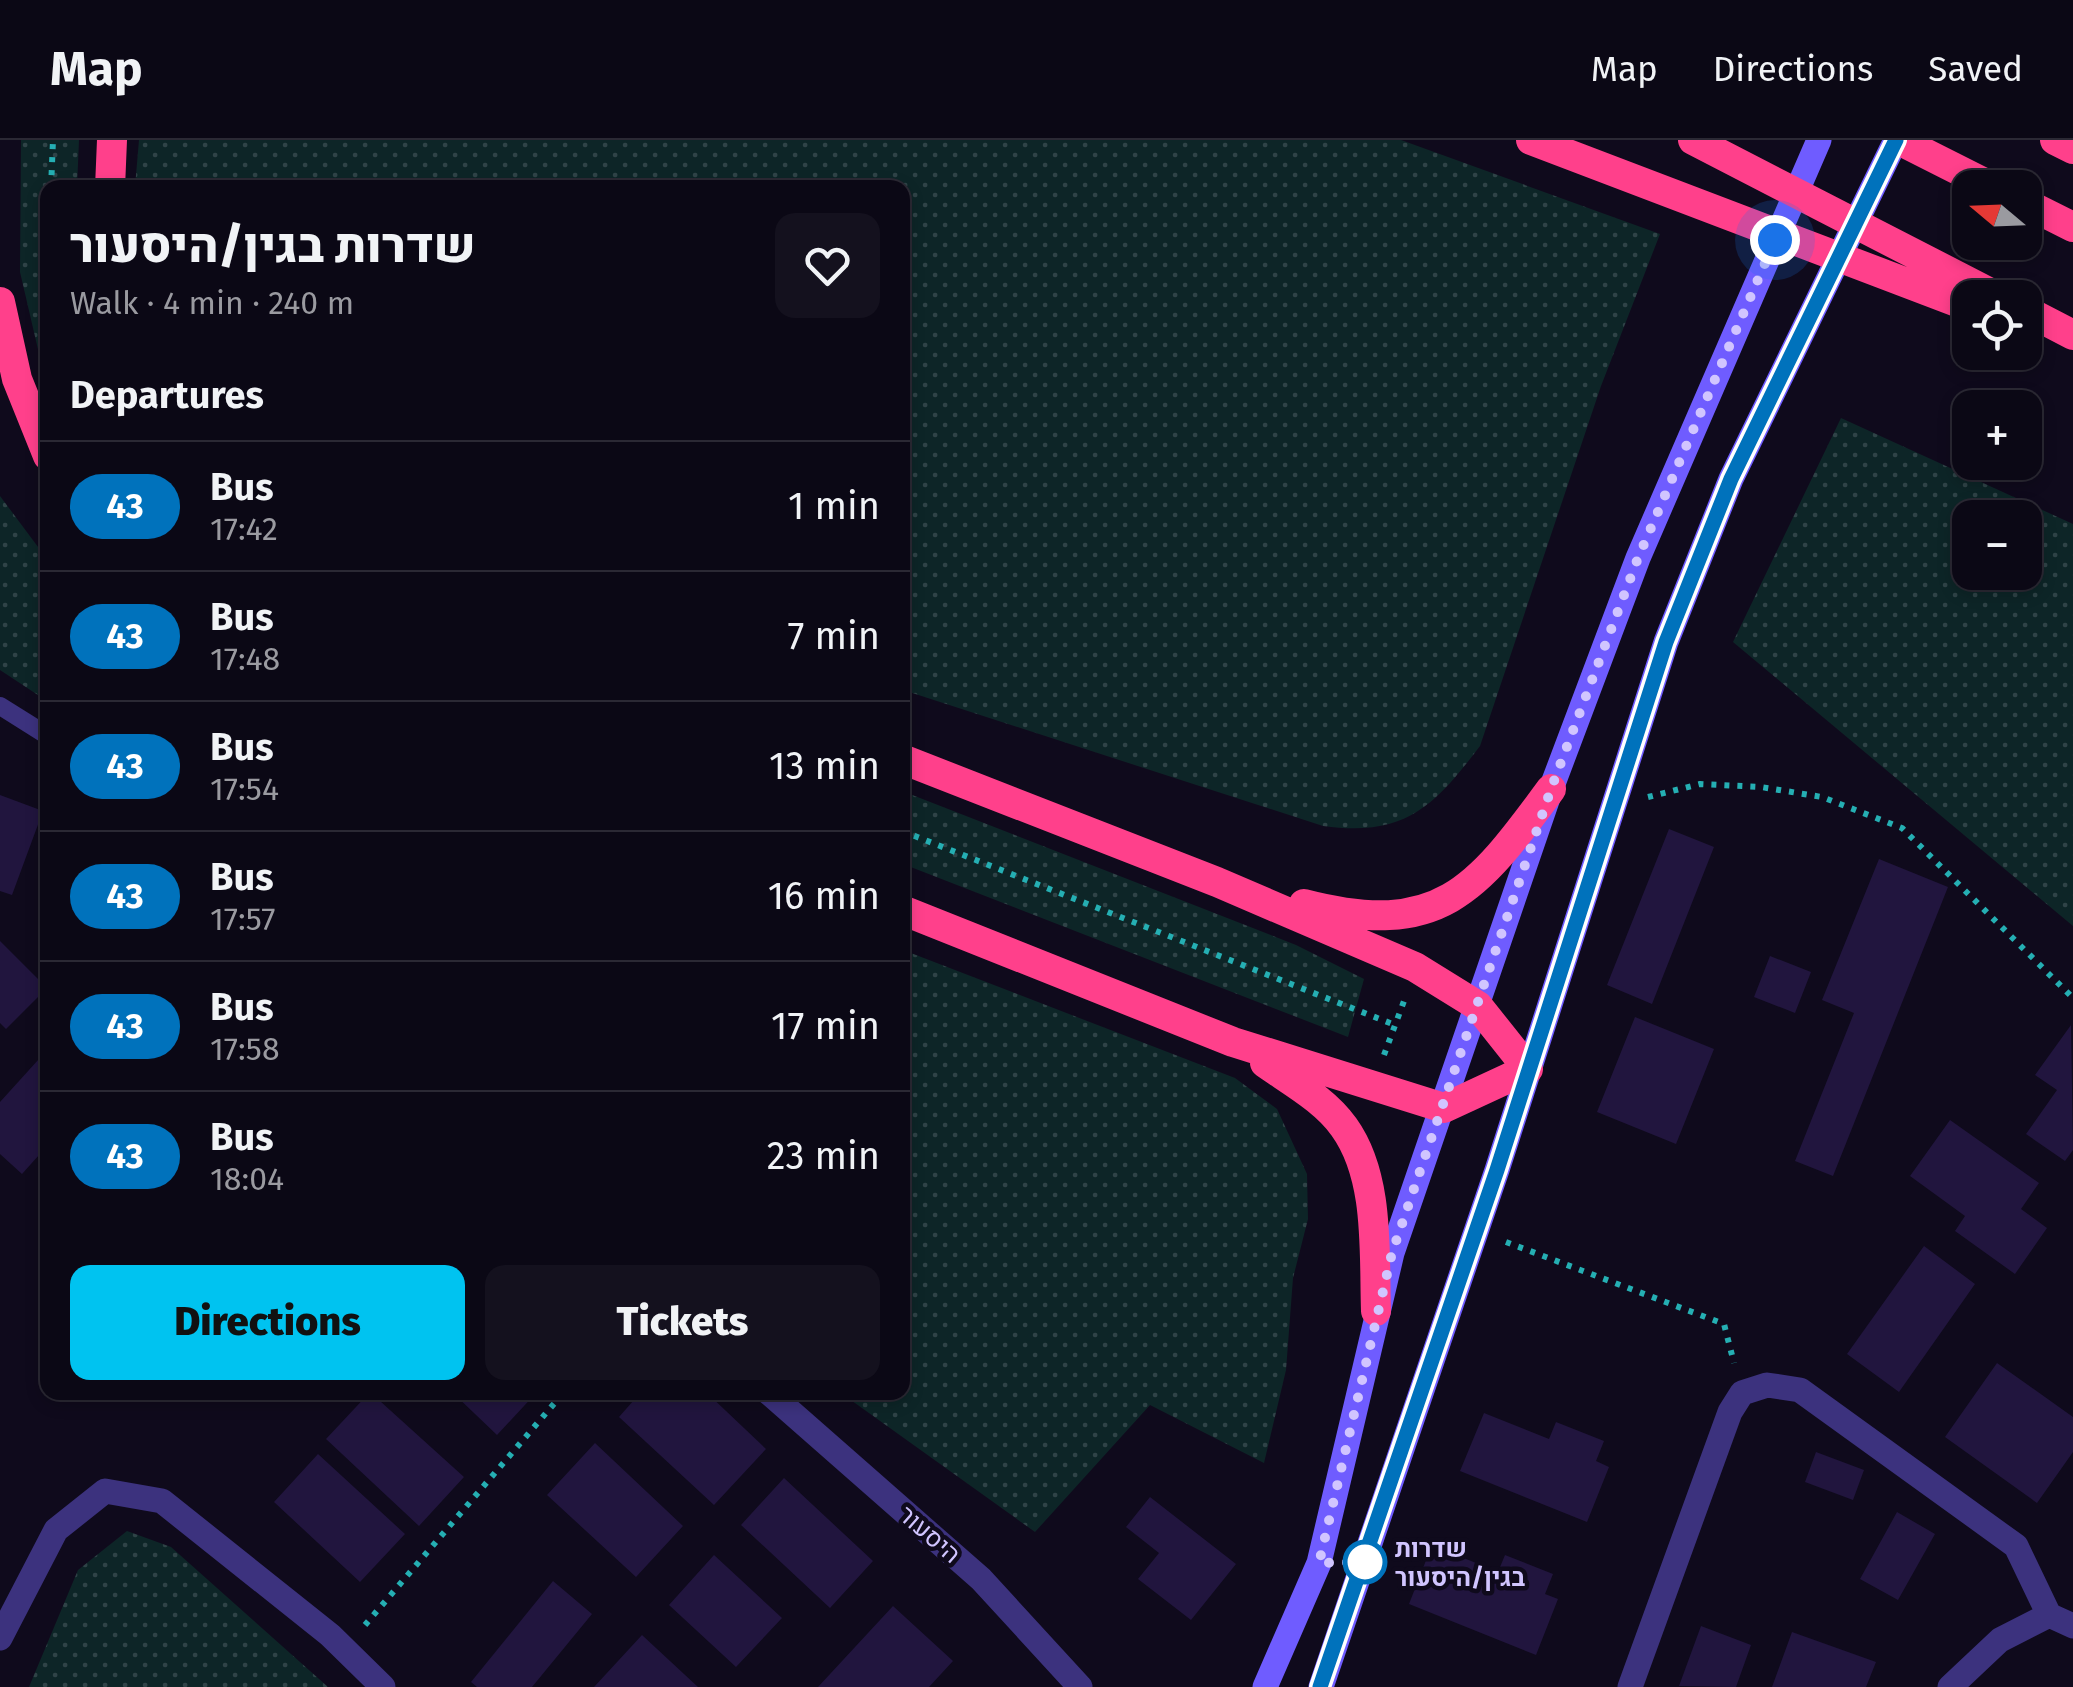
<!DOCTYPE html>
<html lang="en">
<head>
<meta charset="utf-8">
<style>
  :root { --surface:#0b0815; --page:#14111e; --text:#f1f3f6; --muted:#9a9aa0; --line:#2b2934; --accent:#00c3f0 }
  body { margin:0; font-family:"Fira Sans",Heebo,sans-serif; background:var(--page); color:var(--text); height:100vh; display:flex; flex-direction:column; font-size:38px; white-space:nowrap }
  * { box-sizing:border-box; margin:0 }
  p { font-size:32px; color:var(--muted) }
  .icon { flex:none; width:55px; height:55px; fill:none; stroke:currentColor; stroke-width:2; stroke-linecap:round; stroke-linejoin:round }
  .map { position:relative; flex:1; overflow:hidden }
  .drawer { position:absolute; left:40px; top:40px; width:870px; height:1220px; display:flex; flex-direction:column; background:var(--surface); border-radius:20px; box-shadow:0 5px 15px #0003,0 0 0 2px var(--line) }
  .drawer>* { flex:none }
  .badge { padding:0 20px; border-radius:32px; font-size:35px; line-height:65px }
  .needle { width:65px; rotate:289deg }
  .buttons { position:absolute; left:1952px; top:30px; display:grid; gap:20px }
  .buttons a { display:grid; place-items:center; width:90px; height:90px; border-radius:20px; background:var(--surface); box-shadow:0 5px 15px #0003,0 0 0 2px var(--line); font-size:50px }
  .you { position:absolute; width:50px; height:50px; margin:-25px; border:8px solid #fff; border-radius:50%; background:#1a73e8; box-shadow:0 0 0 15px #1a73e833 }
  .map>.badge { position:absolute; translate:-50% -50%; box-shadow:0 0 0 5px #fff }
  h2 { padding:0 30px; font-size:38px; line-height:90px }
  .round { display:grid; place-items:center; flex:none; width:105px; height:105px; border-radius:20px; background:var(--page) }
  .overview { display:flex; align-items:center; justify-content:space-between; height:170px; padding:0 30px }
  h1 { font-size:48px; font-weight:800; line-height:75px }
  .primary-button { display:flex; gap:20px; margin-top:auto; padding:20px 30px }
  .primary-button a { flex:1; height:115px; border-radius:20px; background:var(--accent); color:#111; font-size:40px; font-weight:800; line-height:115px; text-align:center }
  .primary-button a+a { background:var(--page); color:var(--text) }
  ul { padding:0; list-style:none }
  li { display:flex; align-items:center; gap:30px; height:130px; padding:0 30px; border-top:2px solid var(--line) }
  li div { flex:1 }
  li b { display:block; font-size:38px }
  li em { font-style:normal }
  li .badge { min-width:110px; font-weight:700; text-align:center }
  header { display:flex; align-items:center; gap:60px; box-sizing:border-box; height:140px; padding:0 50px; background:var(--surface); border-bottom:2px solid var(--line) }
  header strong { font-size:48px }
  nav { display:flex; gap:55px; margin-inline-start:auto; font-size:35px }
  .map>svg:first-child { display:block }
  .grass { fill:url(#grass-dots); fill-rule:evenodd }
  .building { fill:#21153e }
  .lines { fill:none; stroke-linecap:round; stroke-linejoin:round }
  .path { stroke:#25afb3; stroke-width:6; stroke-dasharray:5 8; stroke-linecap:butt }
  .lane { stroke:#3c327e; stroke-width:18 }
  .street { stroke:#3c327e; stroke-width:25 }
  .secondary { stroke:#6f5cff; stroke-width:25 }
  .highway { stroke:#ff408b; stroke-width:30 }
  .line-casing { stroke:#fff; stroke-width:22 }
  .line { stroke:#0072bc; stroke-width:15 }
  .walk { stroke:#d1c5ff; stroke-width:10; stroke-dasharray:0 18 }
  .stop-dot { fill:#fff; stroke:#0072bc; stroke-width:5 }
  .labels { text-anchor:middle; stroke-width:9; stroke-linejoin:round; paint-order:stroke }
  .street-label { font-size:25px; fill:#d1c5ff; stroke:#0f0a1c }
  .stop-label { font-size:25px; font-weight:bold; fill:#d1c5ff; stroke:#0f0a1c; text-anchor:start }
</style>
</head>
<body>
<header>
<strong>Map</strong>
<nav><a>Map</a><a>Directions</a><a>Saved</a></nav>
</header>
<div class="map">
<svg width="2073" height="1547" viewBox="0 0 2073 1547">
  <defs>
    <pattern id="grass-dots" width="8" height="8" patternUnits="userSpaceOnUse" patternTransform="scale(2.5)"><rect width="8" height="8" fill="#0d2527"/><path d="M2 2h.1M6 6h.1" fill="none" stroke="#2f4347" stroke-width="1.8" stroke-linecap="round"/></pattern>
  </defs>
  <rect width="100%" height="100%" fill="#0f0a1c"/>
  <path class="grass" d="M21,0h58l-2,47 -29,1 -1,200 -27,-116z
    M139,0h1262l259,94 -59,152 -121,360c-47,62 -76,91 -157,80l-420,-136 -1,-502 -767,-1z
    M1841,278l232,106v402l-340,-284zM1970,378h55v54h-55z
    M0,356l47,63v142l-47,-31z
    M902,651l394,154 68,34 -16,58 -445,-173z
    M903,810l332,128 42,31 30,65 1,45 -15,59 -7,92 -22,93 -114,-58 -115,127 -194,-139 61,-1z
    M127,1391l44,16 157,140h-299l49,-117z"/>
  <path class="building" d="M0,655l43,16 -31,84 -12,-4z
    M1669,689l45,18 -62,157 -45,-19z
    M1879,719l69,28 -115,289 -38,-15 59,-148 -32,-13z
    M0,801l47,47 -41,41 -6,-6z
    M1770,816l41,16 -16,41 -41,-16z
    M1635,877l79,32 -38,95 -79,-32z
    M2071,885l2,125 -8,11 -39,-27 31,-44 -22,-15z
    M48,909v96l-26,29 -22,-20v-52z
    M1950,980l89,63 -18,26 26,19 -32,46 -60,-43 10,-15 -55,-40z
    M1924,1106l51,38 -76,108 -52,-38z
    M1997,1223l76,54v35l-36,51 -92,-66z
    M370,1252l94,85 -45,49 -93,-87z
    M452,1252h85l-40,43z
    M641,1252h65l60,57 -52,56 -95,-88z
    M1484,1273l65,26 7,-17 48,19 -8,20 13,6 -22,55 -127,-51z
    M595,1303l88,83 -47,51 -89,-82z
    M1816,1312l48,18 -11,30 -48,-18z
    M318,1314l87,80 -45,48 -86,-80z
    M784,1338l89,83 -43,47 -89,-83z
    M1150,1357l86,67 -45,56 -53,-41 21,-26 -33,-26z
    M1897,1372l38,22 -37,66 -38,-21z
    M1432,1405l66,27 7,-17 48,19 -8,20 13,5 -22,56 -127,-51z
    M714,1415l68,63 -46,49 -67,-62z
    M553,1441l39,33 -60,73h-55l-6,-5z
    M893,1466l60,55 -24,26h-111z
    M1701,1486l50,19 -15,42 -57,-1z
    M1792,1492l84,30 -10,25h-94z
    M642,1495l56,52h-104z"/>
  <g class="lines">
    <path class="path" d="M51,48l2,-48
      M1648,657l52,-13 61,3 61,10 80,31 171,170
      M902,691l493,194
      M1384,915l20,-54
      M1506,1102l218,82 10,39
      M365,1485l199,-233"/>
    <path class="lane" d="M0,566l48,30"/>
    <path class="street" d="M768,1252l213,187 99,108
      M2049,1475l24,11
      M0,1498l56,-108 49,-39 57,10 168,134 53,52
      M1630,1547l100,-275 12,-19 25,-8 33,5 216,156 33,69
      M1950,1547l50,-47 49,-25"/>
    <path class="secondary" d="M1265,1547l54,-124 73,-310 159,-464 87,-231 181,-418
      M1321,1547l176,-517 169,-528 65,-163 165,-339"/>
    <path class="highway" d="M1531,0l439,167
      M1693,0l307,158
      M1899,0l95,48
      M2055,0l18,9
      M110,48l2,-48
      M2025,63l48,24
      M0,162l17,77 31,77
      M2025,170l48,25
      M902,619l315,123 198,85 63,39 50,63 -84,39 -211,-66 -331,-132
      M1304,764c135,35 172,-13 247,-115
      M1265,923c27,19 60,37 79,64 36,50 30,125 32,184"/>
  </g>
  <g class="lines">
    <defs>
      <path id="line" d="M1320,1547l177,-517 169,-528 65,-163 165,-339"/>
    </defs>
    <use href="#line" class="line-casing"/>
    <use href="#line" class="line"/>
    <path class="walk" d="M1365,1422l-46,1 73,-310 159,-464 87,-231 137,-318"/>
  </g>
  <circle class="stop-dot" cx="1365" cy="1422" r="20"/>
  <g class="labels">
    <g class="street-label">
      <text transform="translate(930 1394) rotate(41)" y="9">היסעור</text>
    </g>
    <g class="stop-label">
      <text x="1395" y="1417">שדרות<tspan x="1395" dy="29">בגין/היסעור</tspan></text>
    </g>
  </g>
</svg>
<div class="buttons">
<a><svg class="needle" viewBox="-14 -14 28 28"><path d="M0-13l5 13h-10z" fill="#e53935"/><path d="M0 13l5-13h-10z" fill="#9a9aa0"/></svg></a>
<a><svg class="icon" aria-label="locate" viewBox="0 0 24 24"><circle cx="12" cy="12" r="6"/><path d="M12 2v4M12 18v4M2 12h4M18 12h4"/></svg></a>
<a>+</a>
<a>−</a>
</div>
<div class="you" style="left:1775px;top:100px"></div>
<section class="drawer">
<div class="overview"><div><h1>שדרות בגין/היסעור</h1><p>Walk · 4 min · 240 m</p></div><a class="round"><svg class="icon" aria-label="heart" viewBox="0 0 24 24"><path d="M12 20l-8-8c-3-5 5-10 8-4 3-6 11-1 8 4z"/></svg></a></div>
<h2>Departures</h2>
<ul>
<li><span class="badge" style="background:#0072bc;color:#fff">43</span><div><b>Bus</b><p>17:42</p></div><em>1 min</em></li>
<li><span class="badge" style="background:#0072bc;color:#fff">43</span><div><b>Bus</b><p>17:48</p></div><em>7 min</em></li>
<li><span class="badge" style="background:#0072bc;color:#fff">43</span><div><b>Bus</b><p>17:54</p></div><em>13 min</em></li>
<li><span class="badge" style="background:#0072bc;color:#fff">43</span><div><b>Bus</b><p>17:57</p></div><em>16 min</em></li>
<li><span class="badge" style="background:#0072bc;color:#fff">43</span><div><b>Bus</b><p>17:58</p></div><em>17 min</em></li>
<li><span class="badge" style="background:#0072bc;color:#fff">43</span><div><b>Bus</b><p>18:04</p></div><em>23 min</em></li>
</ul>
<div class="primary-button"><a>Directions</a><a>Tickets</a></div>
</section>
</div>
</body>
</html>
